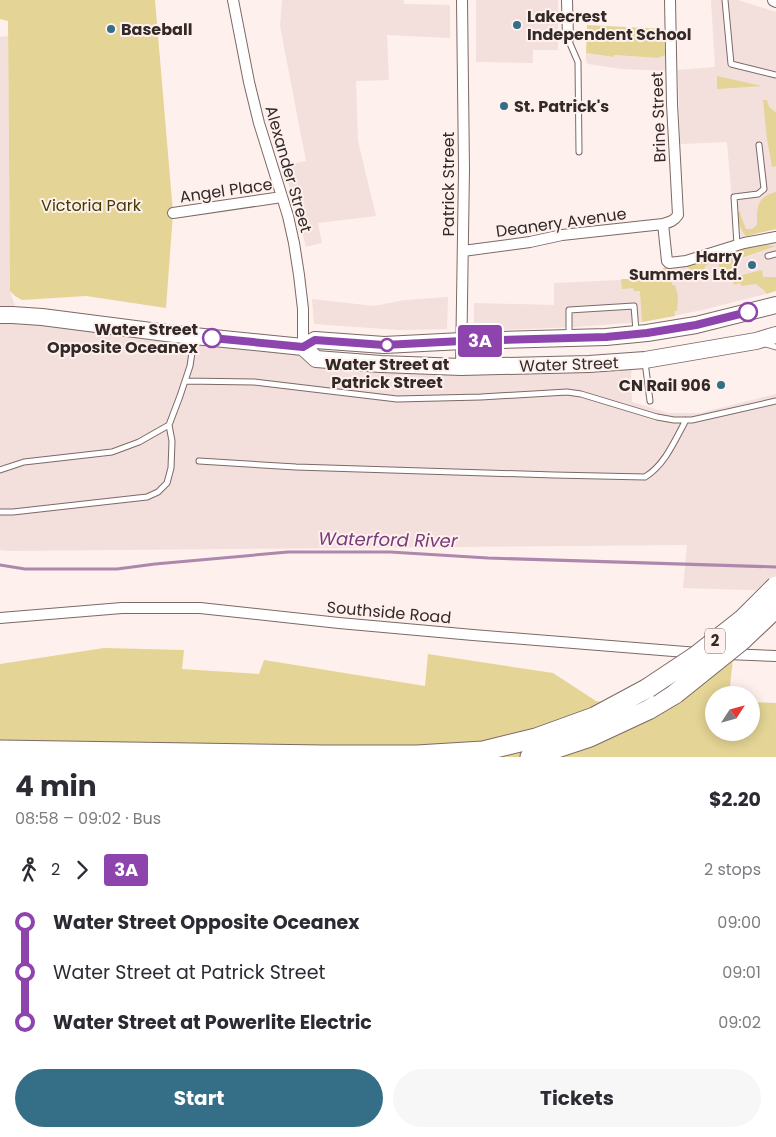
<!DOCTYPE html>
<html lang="en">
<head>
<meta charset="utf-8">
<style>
  :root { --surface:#fff; --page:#f7f7f7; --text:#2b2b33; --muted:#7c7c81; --accent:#346f87 }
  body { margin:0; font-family:Poppins,sans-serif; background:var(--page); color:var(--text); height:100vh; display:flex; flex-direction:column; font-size:19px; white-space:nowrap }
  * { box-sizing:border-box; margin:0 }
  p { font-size:16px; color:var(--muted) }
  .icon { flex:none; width:28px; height:28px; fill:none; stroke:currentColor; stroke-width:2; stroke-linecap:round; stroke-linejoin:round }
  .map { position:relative; height:757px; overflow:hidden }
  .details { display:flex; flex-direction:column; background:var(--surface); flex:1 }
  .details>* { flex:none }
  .badge { padding:0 10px; border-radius:4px; font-size:18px; line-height:32px }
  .needle { width:32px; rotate:54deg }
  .controls { position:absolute; left:705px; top:686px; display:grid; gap:10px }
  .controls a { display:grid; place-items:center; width:55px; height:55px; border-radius:50%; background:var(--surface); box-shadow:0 2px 12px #0003; font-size:25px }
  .map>.badge { position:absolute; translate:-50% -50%; box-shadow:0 0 0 2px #fff }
  .legs { display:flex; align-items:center; gap:8px; height:55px; padding:0 15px; font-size:16px }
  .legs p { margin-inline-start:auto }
  .summary { display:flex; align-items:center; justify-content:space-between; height:85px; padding:0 15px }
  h1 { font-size:28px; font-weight:700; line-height:38px }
  .primary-button { display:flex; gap:10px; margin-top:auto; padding:10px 15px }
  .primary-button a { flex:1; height:58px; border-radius:30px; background:var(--accent); color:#fff; font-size:20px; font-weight:700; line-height:58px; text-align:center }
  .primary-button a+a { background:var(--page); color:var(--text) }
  ul { padding:0 15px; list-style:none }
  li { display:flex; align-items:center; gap:18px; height:50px; font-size:19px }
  li i { display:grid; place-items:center; width:8px; height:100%; margin:0 6px; background:currentColor }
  li i::after { content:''; width:12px; height:12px; margin:-6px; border:4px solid; border-radius:50%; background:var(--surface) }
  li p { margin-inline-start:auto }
  li:first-child i { background:linear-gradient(#0000 50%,currentColor 0) }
  li:last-child i { background:linear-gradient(currentColor 50%,#0000 0) }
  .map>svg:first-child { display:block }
  .built { fill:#f3dfdc }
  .green { fill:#e4d495 }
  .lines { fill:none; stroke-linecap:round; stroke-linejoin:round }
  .stream { stroke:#ae88ac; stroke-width:3 }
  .service-casing { stroke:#7d6965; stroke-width:7 }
  .minor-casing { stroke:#7d6965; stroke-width:12 }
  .tertiary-casing { stroke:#7d6965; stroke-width:14 }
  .primary-casing { stroke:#7d6965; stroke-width:18 }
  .motorway-casing { stroke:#7d6965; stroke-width:21 }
  .service { stroke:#fff; stroke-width:5 }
  .minor { stroke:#fff; stroke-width:10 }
  .tertiary { stroke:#fff; stroke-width:12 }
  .primary { stroke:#fff; stroke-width:16 }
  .motorway { stroke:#fff; stroke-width:19 }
  .motorway-bridge-casing { stroke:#7d6965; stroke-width:21; stroke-linecap:butt }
  .motorway-bridge { stroke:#fff; stroke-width:19 }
  .line-1-casing { stroke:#fff; stroke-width:11 }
  .line-1 { stroke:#8e44ad; stroke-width:8 }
  .poi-dot { fill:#346f87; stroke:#fef0ed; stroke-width:2 }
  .stop-1-dot { fill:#fff; stroke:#8e44ad; stroke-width:2.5 }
  .labels { text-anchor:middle; stroke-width:4; stroke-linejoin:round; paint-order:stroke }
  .shield { fill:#fef0ed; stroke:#706563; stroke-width:1 }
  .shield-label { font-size:15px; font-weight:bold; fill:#332a28 }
  .poi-label { font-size:16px; font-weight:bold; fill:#332a28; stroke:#fef0ed; text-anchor:start }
  .street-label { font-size:16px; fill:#332a28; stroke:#fef0ed }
  .park-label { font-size:16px; fill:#463b01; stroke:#fef0ed }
  .stop-label { font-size:16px; font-weight:bold; fill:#332a28; stroke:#fef0ed; text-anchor:end }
  .water-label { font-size:18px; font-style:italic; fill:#773b7a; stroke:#fef0ed }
</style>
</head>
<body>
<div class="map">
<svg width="776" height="757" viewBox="0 0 776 757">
  <rect width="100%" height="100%" fill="#fef0ed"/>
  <path class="built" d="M282,0h122v4l46,1v33l-63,-3 2,45 -33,1 2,60 18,75 -58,7 4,20 -16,4 -8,-31 -15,-50 23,-5 -26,-135z
    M476,0h82v50h-25v13l-57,-1z
    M711,0h27l38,12v217l-30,7 -11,2 -8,-96 -47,2 -2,-74 37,-3z
    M8,36l2,255 8,24 285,32 14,12 314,2 1,41 36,11h32l76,-19v197l-93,-3 4,-43 -681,6 -6,-1v-513z
    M586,53l27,4v-2l45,3 7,-3v16l-44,-2 -33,-5 -2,-3z
    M776,241v39l-11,13 1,1 -64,16 -60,12 -67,5 -101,4v-28l80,2v-22l88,-4 24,-12h3z
    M448,297l-1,32 -48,1 -85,-6 -2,-25 62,7 31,-6z"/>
  <path class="green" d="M0,0h155l18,213 -7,95 -80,-12 -64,4 -7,-4 -5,-5 -2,-270 -8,-2z
    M587,25l77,4 1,26 -7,3 -44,-3v2l-28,-4z
    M717,76l45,10 -45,3z
    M763,100h4l2,7 6,5 1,-1v55l-4,1 -5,-28z
    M776,192v37l-30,7c-6,-6 -8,-16 -9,-24h3l2,7 4,10h6l5,-4c0,-17 -1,-28 19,-33z
    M761,245l15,1 -41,14 3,16 24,-6 1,7h13v14l-10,3 -1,-3 -9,-7 -15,2 -1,-3 -6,2 -4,-15 -9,2 -3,-11 -12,4 -3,6 -6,3h-8l-1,-9 43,-13z
    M666,267h3l3,18h3l3,11 -1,15h-3l1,5 -33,6 -2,-31h-6l-1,-3 -11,1 -1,-10h21z
    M104,648l80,2 -2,19 77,5 5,-14 161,26 3,-32 125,19 43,28 67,11 70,-53 -4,36h-15v37h37v-30l25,1v54h-776v-93z"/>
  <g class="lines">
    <path class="stream" d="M0,565l25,4h92l38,-5 133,-12h102l98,6 288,9"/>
    <defs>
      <path id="service" d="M725,0l6,64 45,11
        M568,39l10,23 1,90
        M737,245l-3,-48 24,-3 6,-5 -5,-44
        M768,256l8,-2
        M569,335v-25l65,-4 2,25
        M766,344l10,3
        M645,362l5,39
        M185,381l69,1 143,17 84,-2 86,-5 14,2 76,23 17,3h18l84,-19
        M199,461l97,6 258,8 91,2c20,-12 30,-37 41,-57
        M0,470l24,-8 88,-10 27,-10 30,-17 11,-29 10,-30 4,-27
        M0,512h13l134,-15 11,-5 9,-9 4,-15 1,-27 -3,-16"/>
      <path id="minor" d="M233,0l16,82 10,41 29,93 6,27 5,32 4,34v38
        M567,0l1,39
        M173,213l109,-16
        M663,224l4,37 2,2 17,-2 58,-18 32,-6
        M463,251l67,-9 32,-7 101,-11c7,-2 11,-3 15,-9l-6,-111 -2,-104
        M461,367l3,-198 -2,-169
        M0,618l122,-10h78l139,15 134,12 225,18
        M727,654l49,2"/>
      <path id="tertiary" d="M774,0l2,1"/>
      <path id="primary" d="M0,315h12l30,2 132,17 129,13
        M303,347l13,12 65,5 80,3 128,-3 56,-4 111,-19 20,-6
        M303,347l12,-7 69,5 78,-4 144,-4 41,-4 49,-8 80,-20"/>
      <path id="motorway" d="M0,750l324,5h93l66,-4 53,-13 58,-21 54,-29
        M530,757l60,-20 58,-27 27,-16"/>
    </defs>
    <use href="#service" class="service-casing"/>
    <use href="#minor" class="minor-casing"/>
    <use href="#tertiary" class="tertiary-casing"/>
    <use href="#primary" class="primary-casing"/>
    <use href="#motorway" class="motorway-casing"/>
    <use href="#service" class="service"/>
    <use href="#minor" class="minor"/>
    <use href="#tertiary" class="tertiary"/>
    <use href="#primary" class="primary"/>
    <use href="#motorway" class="motorway"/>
    <defs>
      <path id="motorway-bridge" d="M648,688l48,-32 47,-37 33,-33
        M675,694l66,-53 35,-33"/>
    </defs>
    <use href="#motorway-bridge" class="motorway-bridge-casing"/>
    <use href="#motorway-bridge" class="motorway-bridge"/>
  </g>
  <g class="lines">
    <defs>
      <path id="line-1" d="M212,338l91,9 12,-7 69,5 78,-4 144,-4 41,-4 49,-8 52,-13"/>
    </defs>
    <use href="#line-1" class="line-1-casing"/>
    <use href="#line-1" class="line-1"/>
  </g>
  <g class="poi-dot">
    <circle cx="517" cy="25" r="5"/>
    <circle cx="111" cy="29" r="5"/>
    <circle cx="504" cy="106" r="5"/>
    <circle cx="752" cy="265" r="5"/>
    <circle cx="721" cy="385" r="5"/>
  </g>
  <g class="stop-1-dot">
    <circle cx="748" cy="312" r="9"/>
    <circle cx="212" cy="338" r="9"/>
    <circle cx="387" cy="345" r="6"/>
  </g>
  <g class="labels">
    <rect class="shield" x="705" y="628.5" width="20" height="25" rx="4"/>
    <g class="shield-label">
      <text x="715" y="646">2</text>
    </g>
    <g class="poi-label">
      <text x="527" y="22">Lakecrest<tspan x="527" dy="18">Independent School</tspan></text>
      <text x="121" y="35">Baseball</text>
      <text x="514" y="112">St. Patrick's</text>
      <text x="742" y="262" text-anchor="end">Harry<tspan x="742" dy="18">Summers Ltd.</tspan></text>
      <text x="711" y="391" text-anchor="end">CN Rail 906</text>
    </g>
    <g class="street-label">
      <text transform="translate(658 117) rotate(-92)" y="6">Brine Street</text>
      <text transform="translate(289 169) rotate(74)" y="6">Alexander Street</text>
      <text transform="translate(448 184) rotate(-90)" y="6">Patrick Street</text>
      <text transform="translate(226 190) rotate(-8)" y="6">Angel Place</text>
      <text transform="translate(561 222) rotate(-8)" y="6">Deanery Avenue</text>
      <text transform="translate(569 364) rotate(-2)" y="6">Water Street</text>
      <text transform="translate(389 612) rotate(5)" y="6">Southside Road</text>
    </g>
    <g class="park-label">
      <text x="91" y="211">Victoria Park</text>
    </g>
    <g class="stop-label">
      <text x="198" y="335">Water Street<tspan x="198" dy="18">Opposite Oceanex</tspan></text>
      <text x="387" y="370" text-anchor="middle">Water Street at<tspan x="387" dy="18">Patrick Street</tspan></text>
    </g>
    <g class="water-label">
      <text transform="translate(388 540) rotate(1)" y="6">Waterford River</text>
    </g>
  </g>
</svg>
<div class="controls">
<a><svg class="needle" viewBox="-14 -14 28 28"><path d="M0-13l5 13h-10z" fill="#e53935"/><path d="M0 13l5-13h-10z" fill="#7c7c81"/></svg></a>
</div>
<b class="badge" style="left:480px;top:341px;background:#8e44ad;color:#fff">3A</b>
</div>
<section class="details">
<div class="summary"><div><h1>4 min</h1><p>08:58 – 09:02 · Bus</p></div><b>$2.20</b></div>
<div class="legs"><svg class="icon" aria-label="walk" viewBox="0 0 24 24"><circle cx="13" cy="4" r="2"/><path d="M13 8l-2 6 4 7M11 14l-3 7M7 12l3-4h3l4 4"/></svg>2<svg class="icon" aria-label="forward" viewBox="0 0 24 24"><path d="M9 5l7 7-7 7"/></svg><b class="badge" style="background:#8e44ad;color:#fff">3A</b><p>2 stops</p></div>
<ul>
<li><i style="color:#8e44ad"></i><b>Water Street Opposite Oceanex</b><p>09:00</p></li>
<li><i style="color:#8e44ad"></i><span>Water Street at Patrick Street</span><p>09:01</p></li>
<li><i style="color:#8e44ad"></i><b>Water Street at Powerlite Electric</b><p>09:02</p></li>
</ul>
<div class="primary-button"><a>Start</a><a>Tickets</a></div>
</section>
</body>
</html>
